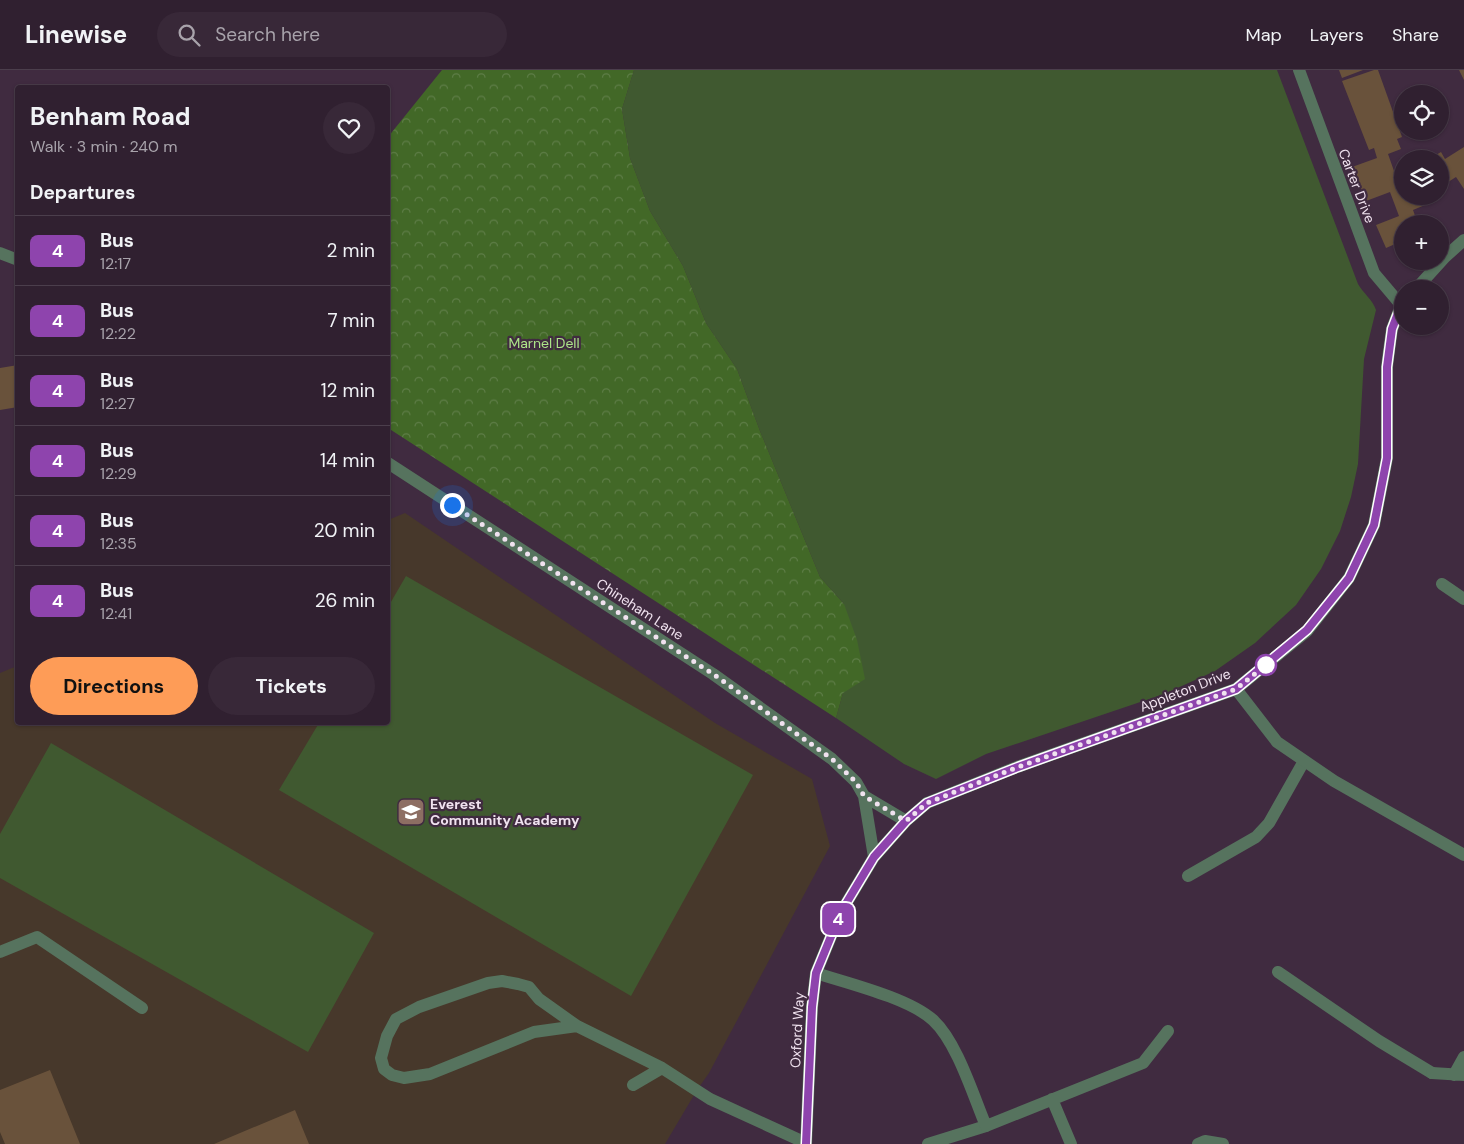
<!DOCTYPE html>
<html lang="en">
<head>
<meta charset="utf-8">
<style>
  :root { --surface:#302030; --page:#382838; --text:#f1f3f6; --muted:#a8a3ab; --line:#4b3e4c; --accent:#fe9c57 }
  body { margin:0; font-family:"DM Sans",sans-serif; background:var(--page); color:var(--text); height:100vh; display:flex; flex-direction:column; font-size:19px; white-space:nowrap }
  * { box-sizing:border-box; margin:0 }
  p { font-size:16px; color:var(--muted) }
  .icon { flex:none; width:28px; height:28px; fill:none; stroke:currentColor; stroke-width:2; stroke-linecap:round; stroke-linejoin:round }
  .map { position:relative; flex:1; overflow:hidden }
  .drawer { position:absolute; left:15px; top:15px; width:375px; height:640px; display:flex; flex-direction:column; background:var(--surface); border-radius:5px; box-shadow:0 1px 4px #0004,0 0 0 1px var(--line) }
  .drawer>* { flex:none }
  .badge { padding:0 10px; border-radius:8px; font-size:18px; line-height:32px }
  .buttons { position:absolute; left:1394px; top:15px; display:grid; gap:10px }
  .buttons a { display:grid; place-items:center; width:55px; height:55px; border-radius:50%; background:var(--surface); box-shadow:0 1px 4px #0004,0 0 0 1px var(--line); font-size:25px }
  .you { position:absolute; width:25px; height:25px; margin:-12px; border:4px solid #fff; border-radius:50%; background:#1a73e8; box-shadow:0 0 0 8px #1a73e833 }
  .map>.badge { position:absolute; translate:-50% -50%; box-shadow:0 0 0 2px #fff }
  h2 { padding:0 15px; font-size:19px; line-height:45px }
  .round { display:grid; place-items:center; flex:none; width:52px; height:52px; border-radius:26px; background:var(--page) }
  .summary { display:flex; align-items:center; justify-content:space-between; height:85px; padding:0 15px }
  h1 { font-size:24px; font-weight:700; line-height:38px }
  .cta { display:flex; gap:10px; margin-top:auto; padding:10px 15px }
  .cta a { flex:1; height:58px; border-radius:30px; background:var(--accent); color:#111; font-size:20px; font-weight:700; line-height:58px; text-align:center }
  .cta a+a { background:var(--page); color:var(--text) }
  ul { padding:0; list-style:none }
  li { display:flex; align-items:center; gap:15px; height:70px; padding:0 15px; border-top:1px solid var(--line) }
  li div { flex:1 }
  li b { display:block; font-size:19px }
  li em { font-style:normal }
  li .badge { min-width:55px; font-weight:700; text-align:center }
  header { display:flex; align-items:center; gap:30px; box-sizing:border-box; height:70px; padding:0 25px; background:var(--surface); border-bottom:1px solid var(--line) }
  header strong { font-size:24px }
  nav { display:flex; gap:28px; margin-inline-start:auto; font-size:18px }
  .search { width:350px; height:45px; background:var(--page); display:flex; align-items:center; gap:12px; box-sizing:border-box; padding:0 18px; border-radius:28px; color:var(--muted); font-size:19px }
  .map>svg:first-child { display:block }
  .education { fill:#47382b }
  .green { fill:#405930 }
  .forest { fill:url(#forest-crowns) }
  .building { fill:#69523b }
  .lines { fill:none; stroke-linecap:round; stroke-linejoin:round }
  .service { stroke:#56735e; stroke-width:12 }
  .minor { stroke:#56735e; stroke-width:12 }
  .tertiary { stroke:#56735e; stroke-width:12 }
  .line-casing { stroke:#fff; stroke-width:11 }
  .line { stroke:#8e44ad; stroke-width:8 }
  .walk { stroke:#f0e2ef; stroke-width:5; stroke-dasharray:0 9 }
  .stop-dot { fill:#fff; stroke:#8e44ad; stroke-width:2.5 }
  .labels { text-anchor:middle; stroke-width:4.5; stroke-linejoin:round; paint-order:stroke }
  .street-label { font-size:14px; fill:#f0e2ef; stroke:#402b40 }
  .park-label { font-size:14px; fill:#ace488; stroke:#402b40 }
  .poi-label { font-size:14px; font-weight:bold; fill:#f0e2ef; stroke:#402b40; text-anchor:start }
</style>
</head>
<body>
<header>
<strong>Linewise</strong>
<div class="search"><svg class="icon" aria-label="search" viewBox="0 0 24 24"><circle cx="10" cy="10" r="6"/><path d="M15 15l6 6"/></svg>Search here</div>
<nav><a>Map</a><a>Layers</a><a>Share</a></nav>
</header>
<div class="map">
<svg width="1464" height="1074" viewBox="0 0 1464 1074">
  <defs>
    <pattern id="forest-crowns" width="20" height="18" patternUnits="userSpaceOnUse" patternTransform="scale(1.25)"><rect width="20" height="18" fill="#426827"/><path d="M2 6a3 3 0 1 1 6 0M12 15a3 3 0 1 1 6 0" fill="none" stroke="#5e7d47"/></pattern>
  </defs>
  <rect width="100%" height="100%" fill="#402b40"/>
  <path class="education" d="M405,443l310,210 97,56 18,67 -121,227 -12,17 -32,54h-665v-471l17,-7 1,56h370v-202z"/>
  <path class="green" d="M634,0h643l81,214c5,9 15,16 18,26l-12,49 -6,105 -7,33 -11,34 -19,38 -25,36 -41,38 -40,28 -51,23 -178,60 -50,25 -32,-15 -68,-46 7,-25 1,-89 -24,-27 -60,-146 -23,-62 -31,-46 -23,-57 -33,-55 -20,-53 -8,-49z
    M406,506l347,199 -122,221 -352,-206 40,-67 69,-1v-115z
    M51,673l323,190 -66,119 -308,-174v-44z"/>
  <path class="forest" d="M442,0h192l-12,39 8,49 20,53 33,55 23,57 31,46 23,62 60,146 24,27 13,36 8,39 -22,14 -7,25 -448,-290v-291z"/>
  <path class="building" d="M1339,0h24l-21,8z
    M1374,0h4l24,67 -5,2 4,10 -13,5 12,34 2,-1v9h19l4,9 -12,5 5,14h-16v17l-16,7 -10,-23 23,-9 -9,-24 -24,9 -14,-34 25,-9 -3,-10 -5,2 -27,-69z
    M1459,0h5v10z
    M1464,77v42l-8,-12 -11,7 -5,-9v-16h-11l12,-7 4,7z
    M18,295v42l-18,3v-42z
    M50,1000l30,74h-75l-5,-12v-42z
    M295,1040l14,34h-95z"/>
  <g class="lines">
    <path class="service" d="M1442,514l22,15
      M1188,806l68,-39 13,-14 35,-62
      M0,882l37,-15 105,71
      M1278,902l101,69 53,32
      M577,956l-43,6 -104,42 -26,4 -12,-3 -8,-6 -3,-11 6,-22 9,-17 23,-12 69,-24 14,-2 16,3 11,3 10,12 38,27 85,42 48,31 96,44
      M633,1015l29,-17
      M928,1074l58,-18
      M1198,1074l7,-3 18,3"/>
    <path class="minor" d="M1299,0l75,203 27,32
      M1416,219l29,-32 19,-17
      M1236,619l41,53 57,39 130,74
      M927,733l90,-36 219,-78 71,-58 42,-53 25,-53 13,-67v-91l2,-16 3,-22 10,-26
      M816,903c31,10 93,25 117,47 24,22 40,75 53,106l157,-63 25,-32
      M1432,1003l32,2
      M1454,1005l10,-18
      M1052,1029l19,45"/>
    <path class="tertiary" d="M0,183l18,7
      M388,393l325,211 119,85 24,23 8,14 10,61
      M864,726l42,25
      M806,1074l6,-137 4,-34 25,-61 33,-55 32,-36 21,-18"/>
  </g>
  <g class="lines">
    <defs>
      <path id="line" d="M806,1074l6,-137 4,-34 25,-61 33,-55 32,-36 21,-18 91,-36 218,-78 71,-59 42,-52 25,-53 13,-67v-91l5,-38 10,-26"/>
    </defs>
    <use href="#line" class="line-casing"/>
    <use href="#line" class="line"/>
    <path class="walk" d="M452,435l261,169 119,85 24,23 8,14 42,25 21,-18 91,-36 218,-78 30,-24"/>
  </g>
  <defs>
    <symbol id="school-square" viewBox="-11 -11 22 22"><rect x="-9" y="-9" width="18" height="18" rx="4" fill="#8d6e63" stroke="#402b40"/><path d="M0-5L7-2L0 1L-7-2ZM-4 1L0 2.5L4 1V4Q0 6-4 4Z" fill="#fff"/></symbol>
  </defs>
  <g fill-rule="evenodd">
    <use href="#school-square" x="395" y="726" width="32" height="32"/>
  </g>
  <circle class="stop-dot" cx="1266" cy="595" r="10"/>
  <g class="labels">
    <g class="street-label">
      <text transform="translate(1357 116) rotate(69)" y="5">Carter Drive</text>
      <text transform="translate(640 539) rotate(33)" y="5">Chineham Lane</text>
      <text transform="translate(1185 620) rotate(-21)" y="5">Appleton Drive</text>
      <text transform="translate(797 960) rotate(-87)" y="5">Oxford Way</text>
    </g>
    <g class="park-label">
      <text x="544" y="278">Marnel Dell</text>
    </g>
    <g class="poi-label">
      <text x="430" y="739">Everest<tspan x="430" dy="16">Community Academy</tspan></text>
    </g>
  </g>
</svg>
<div class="buttons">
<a><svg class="icon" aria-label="locate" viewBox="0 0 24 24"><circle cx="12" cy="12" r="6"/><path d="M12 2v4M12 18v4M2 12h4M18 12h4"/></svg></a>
<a><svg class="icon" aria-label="layers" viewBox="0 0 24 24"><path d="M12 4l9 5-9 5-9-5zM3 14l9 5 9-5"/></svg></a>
<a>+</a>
<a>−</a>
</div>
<div class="you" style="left:452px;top:435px"></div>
<b class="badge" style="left:838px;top:849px;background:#8e44ad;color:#fff">4</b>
<section class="drawer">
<div class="summary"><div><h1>Benham Road</h1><p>Walk · 3 min · 240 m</p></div><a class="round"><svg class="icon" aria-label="heart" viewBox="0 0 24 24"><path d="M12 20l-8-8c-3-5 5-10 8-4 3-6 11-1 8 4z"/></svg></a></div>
<h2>Departures</h2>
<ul>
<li><span class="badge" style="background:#8e44ad;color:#fff">4</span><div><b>Bus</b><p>12:17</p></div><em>2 min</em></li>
<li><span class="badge" style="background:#8e44ad;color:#fff">4</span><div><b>Bus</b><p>12:22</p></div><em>7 min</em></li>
<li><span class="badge" style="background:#8e44ad;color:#fff">4</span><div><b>Bus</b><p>12:27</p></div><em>12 min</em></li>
<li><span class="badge" style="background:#8e44ad;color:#fff">4</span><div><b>Bus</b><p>12:29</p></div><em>14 min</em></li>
<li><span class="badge" style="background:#8e44ad;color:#fff">4</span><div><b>Bus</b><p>12:35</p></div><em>20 min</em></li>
<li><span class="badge" style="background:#8e44ad;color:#fff">4</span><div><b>Bus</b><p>12:41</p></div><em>26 min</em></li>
</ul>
<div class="cta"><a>Directions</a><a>Tickets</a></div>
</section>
</div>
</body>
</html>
